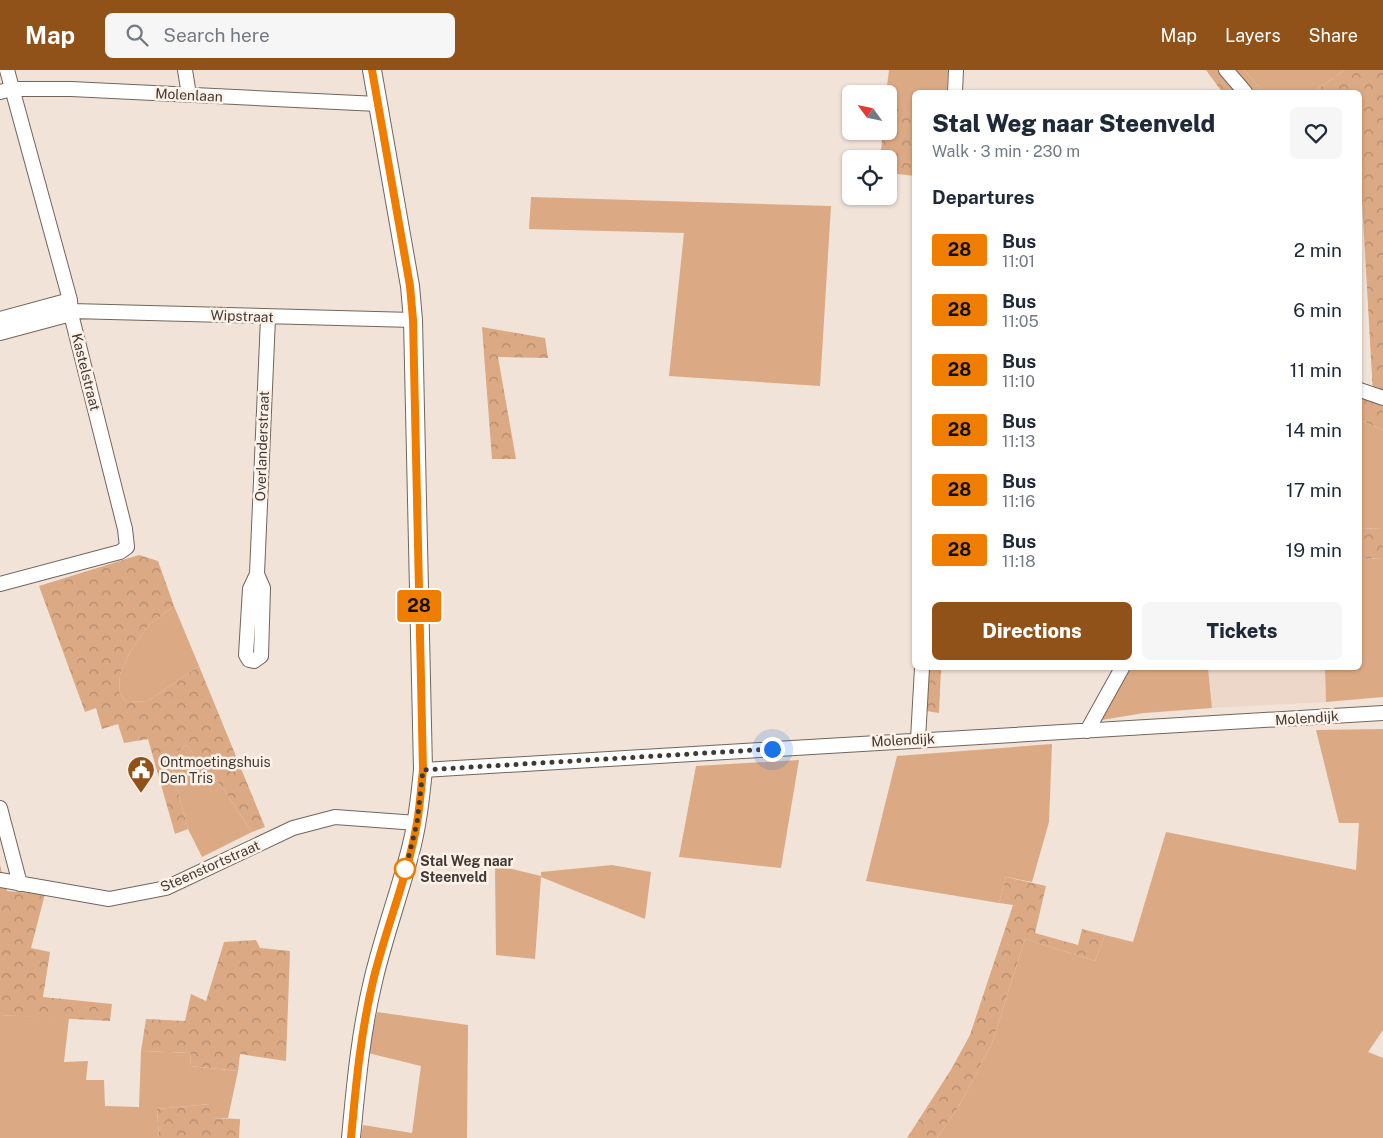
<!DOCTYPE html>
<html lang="en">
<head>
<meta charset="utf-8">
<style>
  :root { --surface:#fff; --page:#f6f6f7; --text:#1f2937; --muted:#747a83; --accent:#915219 }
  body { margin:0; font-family:"Public Sans",sans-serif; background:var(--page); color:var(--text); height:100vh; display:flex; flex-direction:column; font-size:19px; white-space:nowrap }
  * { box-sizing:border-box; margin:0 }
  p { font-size:16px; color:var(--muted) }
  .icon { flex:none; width:28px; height:28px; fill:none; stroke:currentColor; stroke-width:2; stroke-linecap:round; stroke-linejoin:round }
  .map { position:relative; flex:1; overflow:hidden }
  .details { position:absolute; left:912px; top:20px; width:450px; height:580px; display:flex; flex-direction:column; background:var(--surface); border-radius:8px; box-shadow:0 1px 4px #0004 }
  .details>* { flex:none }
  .badge { padding:0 10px; border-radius:4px; font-size:18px; line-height:32px }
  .needle { width:32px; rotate:303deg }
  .tools { position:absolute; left:842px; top:15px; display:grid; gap:10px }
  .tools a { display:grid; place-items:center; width:55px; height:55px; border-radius:8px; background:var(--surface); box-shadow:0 1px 4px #0004; font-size:25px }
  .you { position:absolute; width:25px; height:25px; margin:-12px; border:4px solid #fff; border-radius:50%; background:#1a73e8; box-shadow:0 0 0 8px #1a73e833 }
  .map>.badge { position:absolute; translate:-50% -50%; box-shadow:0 0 0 2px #fff }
  h2 { padding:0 20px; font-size:19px; line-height:45px }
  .round { display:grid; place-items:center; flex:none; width:52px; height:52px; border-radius:8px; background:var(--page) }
  .head { display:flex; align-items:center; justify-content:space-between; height:85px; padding:0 20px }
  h1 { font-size:24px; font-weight:800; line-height:38px }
  .button { display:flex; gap:10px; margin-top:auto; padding:10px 20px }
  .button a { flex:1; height:58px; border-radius:8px; background:var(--accent); color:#fff; font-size:20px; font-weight:800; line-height:58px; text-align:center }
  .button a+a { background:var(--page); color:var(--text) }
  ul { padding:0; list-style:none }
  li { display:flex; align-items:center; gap:15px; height:60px; padding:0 20px }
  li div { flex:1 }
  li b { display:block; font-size:19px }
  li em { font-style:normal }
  li .badge { min-width:55px; font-weight:700; text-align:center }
  header { display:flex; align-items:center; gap:30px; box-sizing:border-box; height:70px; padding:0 25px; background:var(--accent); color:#fff }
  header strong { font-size:24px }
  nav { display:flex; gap:28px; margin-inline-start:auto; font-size:18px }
  .search { width:350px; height:45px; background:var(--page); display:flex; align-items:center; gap:12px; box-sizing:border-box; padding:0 18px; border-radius:8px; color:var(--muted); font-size:19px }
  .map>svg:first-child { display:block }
  .built { fill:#edd7c8 }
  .grass { fill:#dba984 }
  .forest { fill:url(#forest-crowns) }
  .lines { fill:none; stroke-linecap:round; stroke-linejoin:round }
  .minor-casing { stroke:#72655c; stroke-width:16 }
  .tertiary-casing { stroke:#72655c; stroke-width:20 }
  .minor { stroke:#fff; stroke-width:14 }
  .tertiary { stroke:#fff; stroke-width:18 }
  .line-casing { stroke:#fff; stroke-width:11 }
  .line { stroke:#ef7d00; stroke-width:8 }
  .walk { stroke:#403a36; stroke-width:5; stroke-dasharray:0 9 }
  .stop-dot { fill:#fff; stroke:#ef7d00; stroke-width:2.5 }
  .labels { text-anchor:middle; stroke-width:5; stroke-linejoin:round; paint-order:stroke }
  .street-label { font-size:14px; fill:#403a36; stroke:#fdf1e8 }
  .poi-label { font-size:14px; fill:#403a36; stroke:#fdf1e8; text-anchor:start }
  .stop-label { font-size:14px; font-weight:bold; fill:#403a36; stroke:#fdf1e8; text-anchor:start }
</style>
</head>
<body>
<header>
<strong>Map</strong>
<div class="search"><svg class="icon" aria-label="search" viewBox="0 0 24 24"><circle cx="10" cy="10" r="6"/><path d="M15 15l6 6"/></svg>Search here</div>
<nav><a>Map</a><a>Layers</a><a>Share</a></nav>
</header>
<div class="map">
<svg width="1383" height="1068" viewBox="0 0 1383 1068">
  <defs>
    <pattern id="forest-crowns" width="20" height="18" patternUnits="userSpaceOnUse" patternTransform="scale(1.25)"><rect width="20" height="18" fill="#dba984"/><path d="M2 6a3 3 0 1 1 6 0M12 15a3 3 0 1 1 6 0" fill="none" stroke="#b38b6d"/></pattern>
  </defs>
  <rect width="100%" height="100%" fill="#f2e3d8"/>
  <path class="built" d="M1208,598h117l1,34 -114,6z"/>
  <path class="grass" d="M889,0h59l-1,22h-32v12h-26v-10h-3z
    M1244,0h101l-32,22h-50z
    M531,127l300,9 -11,180 -151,-10 15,-143 -155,-4z
    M1360,350l23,10v99l-23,-1z
    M1383,488v139l-57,5 -1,-34h35v-109z
    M174,536l25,60 -51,35 -22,1 -7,-10 1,-18 10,-22 18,-26z
    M1127,598h81l4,40 -68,5 -42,7 -1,-7z
    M1383,659v301l-15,22 15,6v80h-446l22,-32 33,-63 33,-104 70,22 10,-26 28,7 33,-110 190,38 3,-47h-20l-23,-93z
    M1052,674l-3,78 -17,60 -26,-5 -7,26 -133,-22 31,-125z
    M186,675l36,42 30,45 -50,25 -14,-28 -19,-71z
    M799,690l-18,108 -102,-11 17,-91z
    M495,795l46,11v-4l71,-7 39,7 -6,47 -104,-42 -6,82 -39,-4z
    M377,942l91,13 -1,113h-106l2,-13 49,8 9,-67 -53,-13z
    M0,945l69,3 -5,44 24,-1 -2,19h18l1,26 34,1 2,-56 50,2 -1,13 48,5 -10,47h-18v-14l-53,5 2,29h-159z"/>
  <path class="forest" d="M1206,0h38l19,22h-41z
    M1345,0h38v360l-23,-10v-27l13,1 -13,-229v-73h-47z
    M889,34h26v72l-26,-3v-14h-9l3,-28h6z
    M482,257l63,11 3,20 -50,-1 18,102h-24z
    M1360,458l23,1v29l-23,1z
    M139,485l19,6 16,45 -26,20 -18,26 -10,22 -1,18 7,10 22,-1 51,-35 66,161 -13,5 -30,-45 -36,-42 -17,13 19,71 -13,5 -27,-95 -24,4 -6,-19 -16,5 -6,-21 -11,4 -46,-126z
    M929,598h12l-2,45 -12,-2z
    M0,795l7,26 38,3 -14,54 19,4 -7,45 69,7 -2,17 -110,-6z
    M1006,807l40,9 -11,47 43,12 4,-16 23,6 -10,26 -70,-22 -33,104 -33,63 -22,32h-30l45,-70 18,-33 43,-130 -14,-2z
    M256,870l4,8 30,3 -4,110 -46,-7 -2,17 -48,-5 1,-13 -50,-2 5,-32 39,2 6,-27 15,7 18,-59z
    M210,1034v14l30,1 -1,19h-80l-2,-29z"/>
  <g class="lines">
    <defs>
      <path id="minor" d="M185,0l4,25
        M1226,0l19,22
        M0,22l12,-3h59l307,15
        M955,22l1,-22
        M71,241l342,9
        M0,249l70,-19
        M0,263l71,-19
        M1360,320l23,8
        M257,504l6,14 -2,68 -7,5 -5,-1 -3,-5 4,-66 7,-15 11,-256
        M0,514l120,-32 7,-5 -2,-18 -54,-215 -1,-14 -63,-230
        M1087,661l35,-63
        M918,669l4,-71
        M423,700l960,-57
        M0,738l20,76
        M0,810l109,19 57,-11 127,-60 42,-11 82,6"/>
      <path id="tertiary" d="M351,1068c5,-55 10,-108 23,-161 10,-41 24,-80 35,-121 8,-28 11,-57 14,-86l-10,-450 -3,-34 -38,-216"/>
    </defs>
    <use href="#minor" class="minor-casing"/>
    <use href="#tertiary" class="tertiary-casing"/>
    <use href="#minor" class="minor"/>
    <use href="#tertiary" class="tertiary"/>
  </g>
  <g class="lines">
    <defs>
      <path id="line" d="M351,1068c5,-55 10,-108 23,-161 13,-52 34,-102 43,-154 3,-17 4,-35 6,-53l-10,-450 -3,-34 -38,-216"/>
    </defs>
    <use href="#line" class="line-casing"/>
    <use href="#line" class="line"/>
    <path class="walk" d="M405,799v2l12,-48 6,-53 349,-21"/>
  </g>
  <defs>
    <symbol id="civic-pin" viewBox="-11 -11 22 30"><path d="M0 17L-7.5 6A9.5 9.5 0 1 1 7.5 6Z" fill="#915219" stroke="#fdf1e8"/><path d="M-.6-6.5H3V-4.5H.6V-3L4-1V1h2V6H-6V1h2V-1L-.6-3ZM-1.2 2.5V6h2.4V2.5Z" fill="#fff"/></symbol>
  </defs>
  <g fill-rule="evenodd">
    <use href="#civic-pin" x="125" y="684" width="32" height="43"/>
  </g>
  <circle class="stop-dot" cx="405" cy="799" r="10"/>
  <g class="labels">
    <g class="street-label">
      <text transform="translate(189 25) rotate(3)" y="5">Molenlaan</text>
      <text transform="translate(242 246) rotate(2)" y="5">Wipstraat</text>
      <text transform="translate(86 302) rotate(76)" y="5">Kastelstraat</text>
      <text transform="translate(262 376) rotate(-88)" y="5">Overlanderstraat</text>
      <text transform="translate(1307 648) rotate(-4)" y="5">Molendijk</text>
      <text transform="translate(903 670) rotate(-3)" y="5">Molendijk</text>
      <text transform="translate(210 796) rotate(-24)" y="5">Steenstortstraat</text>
    </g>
    <g class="poi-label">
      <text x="160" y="697">Ontmoetingshuis<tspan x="160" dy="16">Den Tris</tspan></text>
    </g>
    <g class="stop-label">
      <text x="420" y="796">Stal Weg naar<tspan x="420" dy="16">Steenveld</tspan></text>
    </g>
  </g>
</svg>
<div class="tools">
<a><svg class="needle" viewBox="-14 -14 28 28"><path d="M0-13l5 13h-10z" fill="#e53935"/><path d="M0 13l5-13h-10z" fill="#747a83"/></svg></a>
<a><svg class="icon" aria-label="locate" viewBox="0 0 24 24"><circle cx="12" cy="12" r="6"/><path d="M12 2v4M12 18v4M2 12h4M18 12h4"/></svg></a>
</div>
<div class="you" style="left:772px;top:679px"></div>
<b class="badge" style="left:419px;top:536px;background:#ef7d00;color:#111">28</b>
<section class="details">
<div class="head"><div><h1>Stal Weg naar Steenveld</h1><p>Walk · 3 min · 230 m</p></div><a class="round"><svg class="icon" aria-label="heart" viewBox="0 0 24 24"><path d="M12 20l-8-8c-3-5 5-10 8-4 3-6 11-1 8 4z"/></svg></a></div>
<h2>Departures</h2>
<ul>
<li><span class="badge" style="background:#ef7d00;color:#111">28</span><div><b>Bus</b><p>11:01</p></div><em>2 min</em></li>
<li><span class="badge" style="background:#ef7d00;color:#111">28</span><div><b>Bus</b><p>11:05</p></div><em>6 min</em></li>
<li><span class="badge" style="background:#ef7d00;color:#111">28</span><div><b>Bus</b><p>11:10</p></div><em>11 min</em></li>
<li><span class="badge" style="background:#ef7d00;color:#111">28</span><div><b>Bus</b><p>11:13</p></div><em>14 min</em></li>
<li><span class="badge" style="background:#ef7d00;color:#111">28</span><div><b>Bus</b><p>11:16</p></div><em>17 min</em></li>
<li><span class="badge" style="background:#ef7d00;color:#111">28</span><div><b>Bus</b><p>11:18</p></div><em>19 min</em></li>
</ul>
<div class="button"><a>Directions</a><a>Tickets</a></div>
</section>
</div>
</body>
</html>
